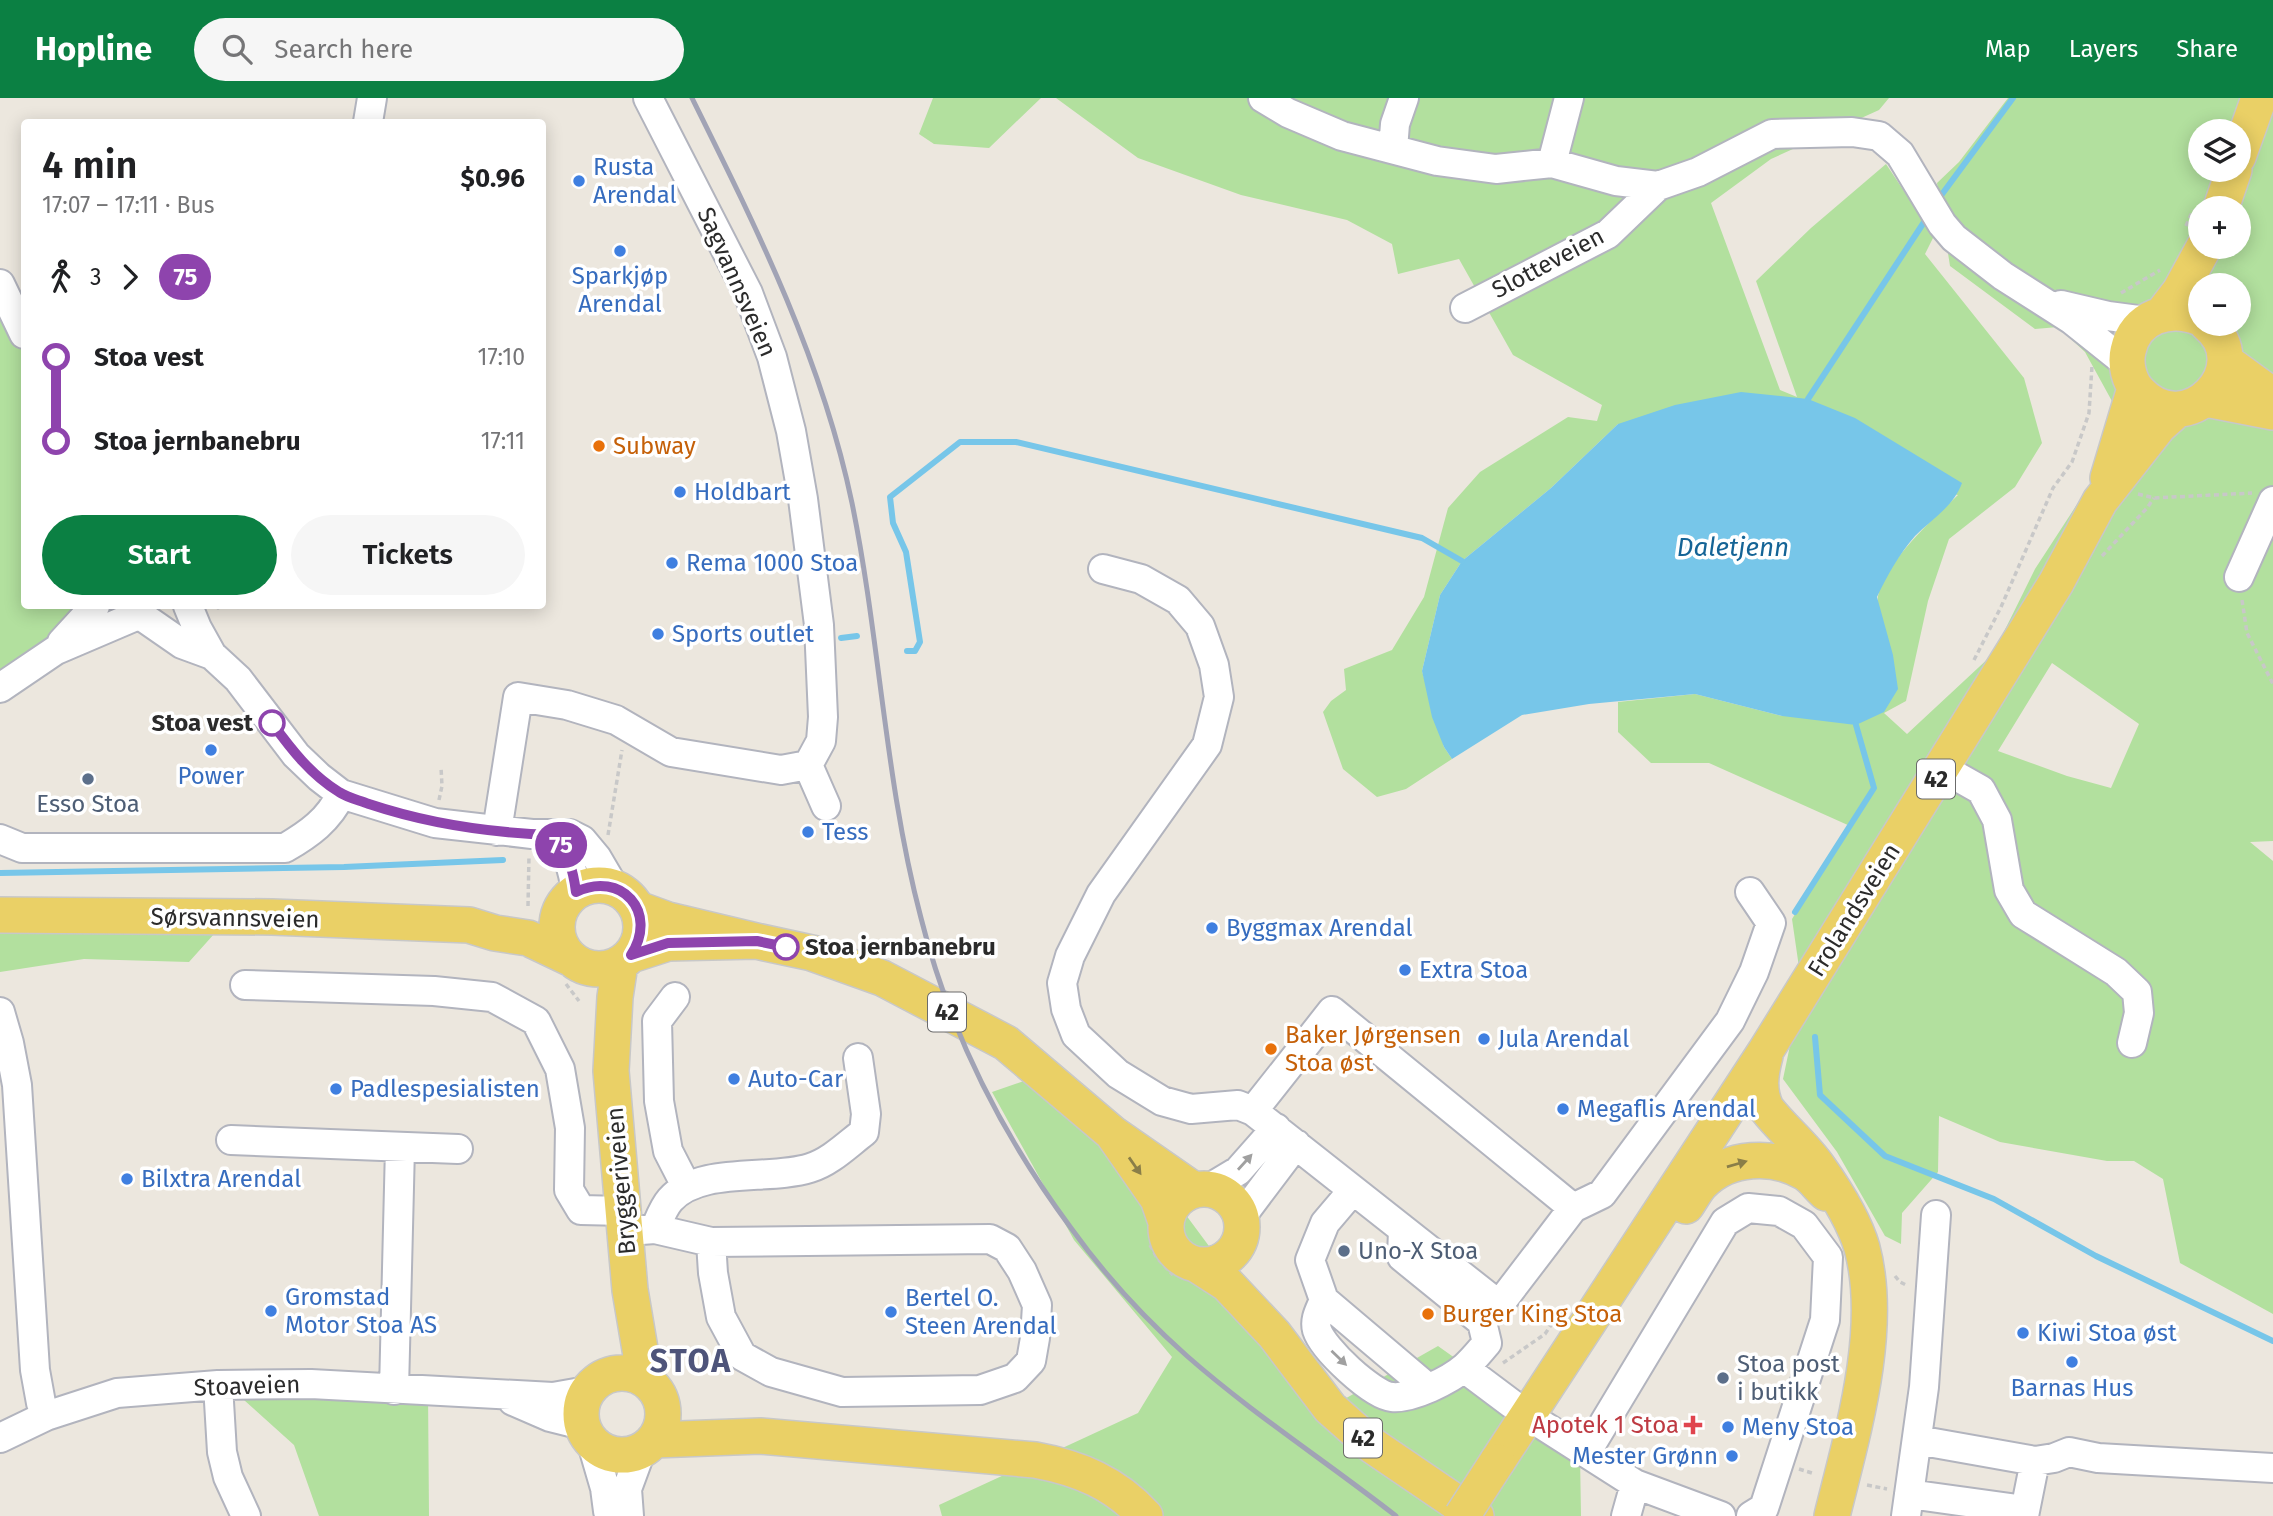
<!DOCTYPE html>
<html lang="en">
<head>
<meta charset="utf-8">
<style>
  :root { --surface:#fff; --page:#f6f6f6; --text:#202124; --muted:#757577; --accent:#0b8043 }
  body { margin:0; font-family:"Fira Sans",sans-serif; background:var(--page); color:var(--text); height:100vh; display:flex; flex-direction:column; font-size:26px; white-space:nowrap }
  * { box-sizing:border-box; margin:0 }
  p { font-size:23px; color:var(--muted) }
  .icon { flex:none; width:38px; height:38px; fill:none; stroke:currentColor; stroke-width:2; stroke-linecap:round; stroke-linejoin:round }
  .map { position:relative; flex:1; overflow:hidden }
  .panel { position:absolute; left:21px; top:21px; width:525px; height:490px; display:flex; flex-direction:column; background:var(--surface); border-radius:7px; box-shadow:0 4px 18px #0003 }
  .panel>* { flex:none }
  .badge { padding:0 14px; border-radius:23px; font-size:24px; line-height:46px }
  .buttons { position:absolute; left:2188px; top:21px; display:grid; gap:14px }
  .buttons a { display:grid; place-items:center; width:63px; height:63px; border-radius:50%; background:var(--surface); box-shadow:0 4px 18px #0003; font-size:35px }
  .map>.badge { position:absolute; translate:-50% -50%; box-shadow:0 0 0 4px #fff }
  .legs { display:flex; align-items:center; gap:10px; height:77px; padding:0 21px; font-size:23px }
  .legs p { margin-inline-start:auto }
  .overview { display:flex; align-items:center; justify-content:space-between; height:119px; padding:0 21px }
  h1 { font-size:38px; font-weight:600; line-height:52px }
  .cta { display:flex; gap:14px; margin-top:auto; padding:14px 21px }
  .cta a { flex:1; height:80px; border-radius:42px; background:var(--accent); color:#fff; font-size:28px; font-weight:600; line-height:80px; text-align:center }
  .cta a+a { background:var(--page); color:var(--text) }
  ul { padding:0 21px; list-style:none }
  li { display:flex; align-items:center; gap:24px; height:84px; font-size:26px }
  li i { display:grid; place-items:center; width:10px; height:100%; margin:0 9px; background:currentColor }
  li i::after { content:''; width:18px; height:18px; margin:-9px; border:5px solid; border-radius:50%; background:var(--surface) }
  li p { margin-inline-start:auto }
  li:first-child i { background:linear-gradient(#0000 50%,currentColor 0) }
  li:last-child i { background:linear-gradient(currentColor 50%,#0000 0) }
  header { display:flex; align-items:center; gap:42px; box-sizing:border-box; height:98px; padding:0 35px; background:var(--accent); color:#fff }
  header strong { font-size:33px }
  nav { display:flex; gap:38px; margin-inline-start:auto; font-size:24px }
  .search { width:490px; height:63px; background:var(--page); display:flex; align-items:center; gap:18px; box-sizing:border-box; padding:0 24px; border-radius:38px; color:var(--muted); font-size:26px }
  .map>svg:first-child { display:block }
  .green { fill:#b2e09e; fill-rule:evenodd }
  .water { fill:#77c6e9 }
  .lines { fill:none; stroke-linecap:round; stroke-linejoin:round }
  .stream { stroke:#77c6e9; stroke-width:6 }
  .minor-casing { stroke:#b2b4be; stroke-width:32 }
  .major-casing { stroke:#c8c8c8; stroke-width:38 }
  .path { stroke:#c8c8c8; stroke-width:3.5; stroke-dasharray:5 3.5; stroke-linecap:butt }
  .minor { stroke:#fff; stroke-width:28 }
  .major { stroke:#ead066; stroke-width:35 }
  .rail { stroke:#a1a3b5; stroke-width:5 }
  .major-bridge-casing { stroke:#c8c8c8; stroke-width:38; stroke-linecap:butt }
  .major-bridge { stroke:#ead066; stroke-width:35 }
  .oneway { fill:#a0a0a0 }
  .oneway2 { fill:#8a7e48 }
  .line-1-casing { stroke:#fff; stroke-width:16 }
  .line-1 { stroke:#8e44ad; stroke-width:10 }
  .shop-dot { fill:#3f7fe0; stroke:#fff; stroke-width:2.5 }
  .food-dot { fill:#e8710a; stroke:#fff; stroke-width:2.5 }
  .stop-1-dot { fill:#fff; stroke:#8e44ad; stroke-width:3.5 }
  .service-dot { fill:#5c6f8a; stroke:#fff; stroke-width:2.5 }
  .health-dot { fill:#e0444e; stroke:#fff; stroke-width:2.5 }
  .labels { text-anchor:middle; stroke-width:7; stroke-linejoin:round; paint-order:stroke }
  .shield { fill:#fff; stroke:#6b6b6b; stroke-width:2 }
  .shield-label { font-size:23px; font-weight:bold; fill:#2b2b2b }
  .shop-label { font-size:24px; fill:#366cbe; stroke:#fff; text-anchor:start }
  .street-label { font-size:24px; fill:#2b2b2b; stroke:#fff }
  .food-label { font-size:24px; fill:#c56008; stroke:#fff; text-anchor:start }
  .stop-label { font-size:24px; font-weight:bold; fill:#2b2b2b; stroke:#fff; text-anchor:end }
  .service-label { font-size:24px; fill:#4e5e75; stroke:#fff; text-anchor:start }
  .health-label { font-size:24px; fill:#be3a42; stroke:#fff; text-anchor:end }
  .water-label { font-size:26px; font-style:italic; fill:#156496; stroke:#fff }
  .district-label { font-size:32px; font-weight:bold; letter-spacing:2px; fill:#4e547a; stroke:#fff }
</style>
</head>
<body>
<header>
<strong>Hopline</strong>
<div class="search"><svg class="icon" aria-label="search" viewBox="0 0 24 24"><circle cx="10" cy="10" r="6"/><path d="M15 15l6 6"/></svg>Search here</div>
<nav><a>Map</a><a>Layers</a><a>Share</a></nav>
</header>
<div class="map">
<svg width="2273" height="1418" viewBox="0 0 2273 1418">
  <rect width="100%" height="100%" fill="#ece7de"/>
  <path class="green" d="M933,0h108l-52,50 -55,-4 -15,-10z
    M1056,0h833l-10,12 -108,49 -60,44 69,187 17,7 -41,-116 55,-53 75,-64 48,72 -9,18 99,124 18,65 -27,44 -66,52 -21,62 -22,100 -22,12 23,21 86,-80 42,-85 65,-100 13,-66 -28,-51 -27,-25 -23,2 -85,-63 -13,-83 22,-21 49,-64h265v743l-23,1 23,19v453l-93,-51 -17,-84 -29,-18h-27l-107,-19 -61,-26 -1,56 -36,41 -1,31 -16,-8 -48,-84 -54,-73 19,-91 -10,-69 58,-93 -141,-63h-58l-33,-31v-30l77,-8 87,22 96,-110c-6,-33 57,-89 80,-111l-340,-71 -67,64 -89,73 -22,34 -18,76 22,76 8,12 -46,30 -29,8 -34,-28 -20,-57 8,-11 15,-11 -2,-21 48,-19 32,-53 24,-89 32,-36 88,-55 29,4 5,-16 -89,-50 -54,-96 -61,15 -6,-30 -45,-24 -106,-25 -103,-37zM2200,33h38v39h-38zM2200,110h38v39h-38zM2200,187h38v39h-38zM2052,565l87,61 -28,64 -44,-12 -69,-25z
    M0,198l24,44v266h96l-85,49 -35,26z
    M0,821l223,5 -34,38 -105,-3 -84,13z
    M1047,975l76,57 160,216 51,59 104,-59 94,67 48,42 1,61h-639l-3,-11 199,-92 34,-56 -98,-117 -82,-148z
    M428,1293l1,125h-110l-25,-71 -59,-53z"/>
  <path class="water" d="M1741,294l67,7 47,19 107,65c-8,23 -31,37 -47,53 -16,18 -28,40 -38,61l16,58 5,34 -14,23 -28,13 -74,-9 -87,-22 -106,10 -67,11 -70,44 -8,-12 -12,-30 -10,-46 18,-76 22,-34 89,-73 67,-64 57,-19z"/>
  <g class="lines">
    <path class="stream" d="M1937,103l76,-103
      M1808,301l120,-183
      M841,540l16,-2
      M907,553h8l5,-9 -14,-90 -13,-29 -3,-26 70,-55h56l406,96 40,23
      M0,775l344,-6 159,-7
      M1795,814l79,-124 -18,-63
      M1815,939l5,58 65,61 109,43 102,57 177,85"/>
    <defs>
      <path id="minor" d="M1263,0l25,15 54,23 95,25 59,8 56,-6 64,18 42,5 40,-14 74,-38 80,-2 27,4 21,18 42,70 12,14 49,38 69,44 55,44
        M368,24l4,-24
        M1393,51l2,-25 9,-26
        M1552,65l17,-65
        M0,186l24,50
        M2061,207l47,11 38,5
        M1465,210l143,-74 50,-48
        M1103,471l38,10 37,21 22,26 14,39 5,32 -12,48 -106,149 -31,62 -8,27 4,26 10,26 42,39 44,27 29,8 47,-4 15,6 246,194 74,-97 29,-14 128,-173 24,-49 17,-49 -21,-31
        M2239,479l34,-76
        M188,508l9,22 15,27 26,24 58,76 23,22 22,17 94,29 97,11h38l12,6 15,18 17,29
        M143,519l39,27 30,11
        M62,544l33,-36
        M0,590l56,-38 82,-35
        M808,667l18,41
        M1942,670l39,22 16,30 12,70 14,24 93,58 21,20 2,21 -7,30
        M497,733l21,-134 49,8 49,15 55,32 110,18 27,-5 13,-24 2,-24 -4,-92 -16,-126 -12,-68 -19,-74 -24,-64 -100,-195
        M554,737c14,18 19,34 22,57
        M0,741l22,9h263c24,-14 44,-28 56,-54
        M245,887l189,6 58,6 44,24 24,48 10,59 -1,62 12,20 43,1
        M675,899l-18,24 2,80 9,50 18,35
        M0,914l9,31 8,42 18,285 6,33 5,13
        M1253,1013l79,-100 241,197
        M231,1042l227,9
        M1208,1091l30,-18 38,-43
        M1353,1092l-28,33 -15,37 14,40 104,88
        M1241,1119l55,-73
        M655,1131c4,-9 8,-21 15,-29 30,-34 99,-19 140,-32 20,-6 37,-23 54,-36l2,-18 -8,-56
        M627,1133l28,-2 56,13 279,-3 17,9 15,23 15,34 -2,33 -4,23 -16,17 -35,12 -138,2 -71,-20 -29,-16 -21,-39 -8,-44 -2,-31
        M1324,1202c-4,10 -10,19 -7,30 6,19 55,65 75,67 20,2 58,-17 73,-30 8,-7 15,-16 22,-24l-5,-21 -80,-65 1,-27
        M1464,1270l48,36
        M218,1287l4,67 6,25 18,39
        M394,1292l6,-243
        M513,1303l37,16 32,8
        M1544,1328l91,58 86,32
        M0,1340l46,-22 71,-23 101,-8 93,-1 242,13 34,-6
        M591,1342l14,48 3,23 4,5
        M1917,1342l118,21
        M1586,1355l139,-231 23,-14 31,3 25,14 24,32 -3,63 -61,188 -13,8
        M1909,1396l116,16
        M629,1418l-2,-27 14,-38
        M1626,1418l9,-32
        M1906,1418l18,-129 12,-172
        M2024,1418l11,-55 19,-3 15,-6 29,6 175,10"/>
      <path id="major" d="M2238,59l21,-59
        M2221,110l13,-38
        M2163,215l17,-22 24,-44
        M2200,220c-30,-12 -65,-2 -72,33 -3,13 1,30 10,40 49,54 121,-25 69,-67
        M2225,263l48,35
        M2206,301l67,13
        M2108,380l27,-90
        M557 829a42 42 0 1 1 84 0a42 42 0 1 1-84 0Z
        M0,817l272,2 197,8 26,8 33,5 44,21
        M756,843l56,12 70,25 124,65 106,90
        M631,857l37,-12 88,-2 -88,-21 -30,-11
        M620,866l-5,33 -4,74 19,219 15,89
        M1765,958c-5,19 -7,34 1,52 16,21 38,38 53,60 17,24 35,52 43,80 22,82 -10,187 -30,268
        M1166 1129a38 38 0 1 1 76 0a38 38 0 1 1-76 0Z
        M1686,1108c5,-7 10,-17 16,-23 27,-27 71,-29 103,-10 8,5 14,14 21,20
        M1166,1124l-8,-23 -46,-66 82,57
        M1199,1168l28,18 47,50 56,74 43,38 103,70
        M581 1316a41 41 0 1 1 82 0a41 41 0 1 1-82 0Z
        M654,1342l106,-4 275,24c44,8 80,23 110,56
        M1497,1364l268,-410 291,-469 44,-82 59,-75 18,-16"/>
    </defs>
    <use href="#minor" class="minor-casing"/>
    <use href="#major" class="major-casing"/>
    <path class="path" d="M2186,128l7,-16
      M2121,195l39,-23
      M2138,396l16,4 98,-5
      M2102,458l45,-48 7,-10
      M2242,502l5,33 26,51
      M217,508l1,2 3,-2
      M1974,562l27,-53 52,-119 19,-26 17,-49 3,-47
      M439,702l3,-14 -1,-19
      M608,737l14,-85
      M528,808l1,-50
      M566,886l13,17
      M1150,1147l7,13 16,17
      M1895,1178l5,6 8,4
      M1503,1265l42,-29 12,-18
      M1799,1371l16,5
      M1867,1387l20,4"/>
    <use href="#minor" class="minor"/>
    <use href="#major" class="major"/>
    <path class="rail" d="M692,0c65,131 130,261 160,405 28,137 33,279 69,415 28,112 81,217 150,310 33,46 73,90 116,128 66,58 140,106 209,160"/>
    <defs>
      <path id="major-bridge" d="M1462,1418l35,-54"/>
    </defs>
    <use href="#major-bridge" class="major-bridge-casing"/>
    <use href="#major-bridge" class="major-bridge"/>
  </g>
  <defs><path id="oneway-solid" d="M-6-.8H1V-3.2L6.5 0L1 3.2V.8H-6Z" transform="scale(1.75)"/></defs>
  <g class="oneway">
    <use href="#oneway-solid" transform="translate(1245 1064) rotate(-48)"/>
    <use href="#oneway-solid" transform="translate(1339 1260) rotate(44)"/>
  </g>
  <g class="oneway2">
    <use href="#oneway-solid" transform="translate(1737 1066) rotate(-16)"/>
    <use href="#oneway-solid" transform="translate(1135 1068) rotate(55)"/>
  </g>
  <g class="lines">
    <defs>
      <path id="line-1" d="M272,625c19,26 39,52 67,69 9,6 20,8 30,12 60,20 122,29 185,31 14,18 19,34 22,57 45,-22 83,20 55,63l37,-12 89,-2 29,6"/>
    </defs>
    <use href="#line-1" class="line-1-casing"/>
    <use href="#line-1" class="line-1"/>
  </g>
  <g class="shop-dot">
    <circle cx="579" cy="83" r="7"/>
    <circle cx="620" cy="153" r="7"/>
    <circle cx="680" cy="394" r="7"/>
    <circle cx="672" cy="465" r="7"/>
    <circle cx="658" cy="536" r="7"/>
    <circle cx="211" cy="652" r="7"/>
    <circle cx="808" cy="734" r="7"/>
    <circle cx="1212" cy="830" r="7"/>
    <circle cx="1405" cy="872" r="7"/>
    <circle cx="1484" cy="941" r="7"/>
    <circle cx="734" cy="981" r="7"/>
    <circle cx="336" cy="991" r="7"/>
    <circle cx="1563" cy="1011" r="7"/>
    <circle cx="127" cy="1081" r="7"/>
    <circle cx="271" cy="1213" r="7"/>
    <circle cx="891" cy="1214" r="7"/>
    <circle cx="2023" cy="1235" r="7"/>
    <circle cx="2072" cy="1264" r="7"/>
    <circle cx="1728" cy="1329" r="7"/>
    <circle cx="1732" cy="1358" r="7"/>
  </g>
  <g class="food-dot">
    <circle cx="599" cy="348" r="7"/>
    <circle cx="1271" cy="951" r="7"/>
    <circle cx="1428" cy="1216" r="7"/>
  </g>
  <g class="stop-1-dot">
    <circle cx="272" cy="625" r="12"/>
    <circle cx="786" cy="849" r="12"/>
  </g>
  <g class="service-dot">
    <circle cx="88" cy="681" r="7"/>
    <circle cx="1344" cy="1153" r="7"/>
    <circle cx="1723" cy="1280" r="7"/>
  </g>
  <path class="health-dot" d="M1689.5 1316.5h7v7h7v7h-7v7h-7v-7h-7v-7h7z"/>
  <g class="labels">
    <g class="shield">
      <rect x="1917" y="661.5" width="38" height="39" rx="5"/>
      <rect x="928" y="894.5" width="38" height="39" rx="5"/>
      <rect x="1344" y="1320.5" width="38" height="39" rx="5"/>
    </g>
    <g class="shield-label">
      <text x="1936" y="689">42</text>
      <text x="947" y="922">42</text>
      <text x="1363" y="1348">42</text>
    </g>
    <g class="shop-label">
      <text x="593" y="77">Rusta<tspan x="593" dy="28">Arendal</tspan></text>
      <text x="620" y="186" text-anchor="middle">Sparkjøp<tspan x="620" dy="28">Arendal</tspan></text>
      <text x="694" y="402">Holdbart</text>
      <text x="686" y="473">Rema 1000 Stoa</text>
      <text x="672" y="544">Sports outlet</text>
      <text x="211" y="686" text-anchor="middle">Power</text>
      <text x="822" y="742">Tess</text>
      <text x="1226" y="838">Byggmax Arendal</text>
      <text x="1419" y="880">Extra Stoa</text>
      <text x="1498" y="949">Jula Arendal</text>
      <text x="748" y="989">Auto-Car</text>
      <text x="350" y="999">Padlespesialisten</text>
      <text x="1577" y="1019">Megaflis Arendal</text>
      <text x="141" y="1089">Bilxtra Arendal</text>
      <text x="285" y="1207">Gromstad<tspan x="285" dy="28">Motor Stoa AS</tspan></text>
      <text x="905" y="1208">Bertel O.<tspan x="905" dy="28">Steen Arendal</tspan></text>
      <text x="2037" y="1243">Kiwi Stoa øst</text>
      <text x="2072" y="1298" text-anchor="middle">Barnas Hus</text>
      <text x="1742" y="1337">Meny Stoa</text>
      <text x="1718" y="1366" text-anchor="end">Mester Grønn</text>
    </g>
    <g class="street-label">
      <text transform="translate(1548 165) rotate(-28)" y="8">Slotteveien</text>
      <text transform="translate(737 184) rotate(66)" y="8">Sagvannsveien</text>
      <text transform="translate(1854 812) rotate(-58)" y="8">Frolandsveien</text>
      <text transform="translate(235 820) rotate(1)" y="8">Sørsvannsveien</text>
      <text transform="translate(621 1083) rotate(-95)" y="8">Bryggeriveien</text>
      <text transform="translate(247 1288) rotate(-2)" y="8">Stoaveien</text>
    </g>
    <g class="food-label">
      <text x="613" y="356">Subway</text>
      <text x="1285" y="945">Baker Jørgensen<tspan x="1285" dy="28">Stoa øst</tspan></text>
      <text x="1442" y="1224">Burger King Stoa</text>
    </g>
    <g class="stop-label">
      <text x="253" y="633">Stoa vest</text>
      <text x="805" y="857" text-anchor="start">Stoa jernbanebru</text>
    </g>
    <g class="service-label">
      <text x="88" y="714" text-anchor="middle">Esso Stoa</text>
      <text x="1358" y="1161">Uno-X Stoa</text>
      <text x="1737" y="1274">Stoa post<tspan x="1737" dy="28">i butikk</tspan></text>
    </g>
    <g class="health-label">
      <text x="1679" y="1335">Apotek 1 Stoa</text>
    </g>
    <g class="water-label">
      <text x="1733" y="458">Daletjenn</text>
    </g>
    <g class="district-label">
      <text x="691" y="1274">STOA</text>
    </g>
  </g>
</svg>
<div class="buttons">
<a><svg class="icon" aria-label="layers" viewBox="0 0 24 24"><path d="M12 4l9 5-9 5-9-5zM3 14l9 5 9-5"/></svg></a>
<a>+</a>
<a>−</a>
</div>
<b class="badge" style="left:561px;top:747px;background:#8e44ad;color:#fff">75</b>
<section class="panel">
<div class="overview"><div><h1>4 min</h1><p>17:07 – 17:11 · Bus</p></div><b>$0.96</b></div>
<div class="legs"><svg class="icon" aria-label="walk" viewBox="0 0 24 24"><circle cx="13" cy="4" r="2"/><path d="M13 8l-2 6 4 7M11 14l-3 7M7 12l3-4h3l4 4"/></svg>3<svg class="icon" aria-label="forward" viewBox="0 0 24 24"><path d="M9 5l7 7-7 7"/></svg><b class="badge" style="background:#8e44ad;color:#fff">75</b></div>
<ul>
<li><i style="color:#8e44ad"></i><b>Stoa vest</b><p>17:10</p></li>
<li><i style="color:#8e44ad"></i><b>Stoa jernbanebru</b><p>17:11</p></li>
</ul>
<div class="cta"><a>Start</a><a>Tickets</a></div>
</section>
</div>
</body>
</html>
